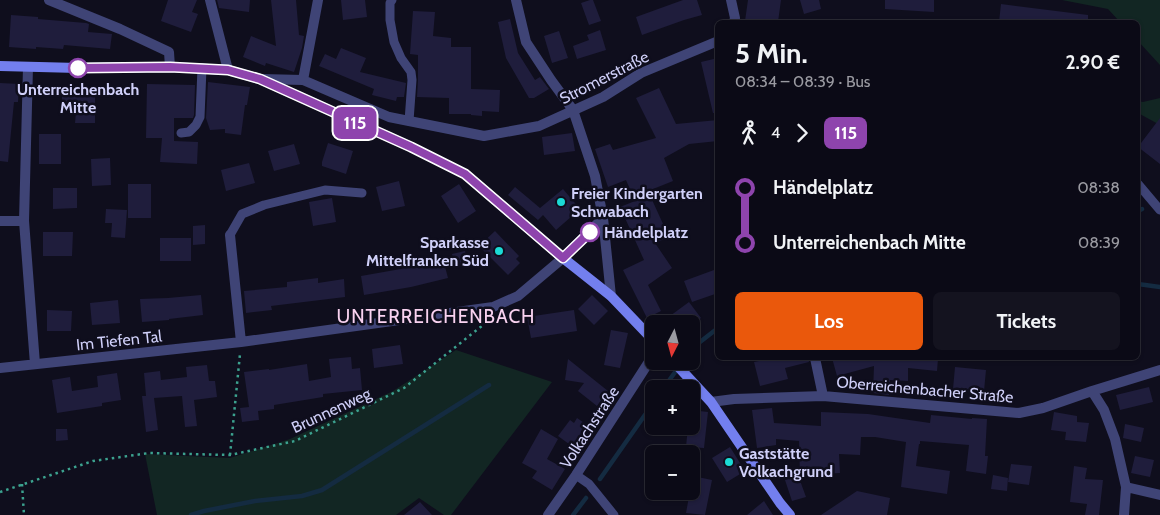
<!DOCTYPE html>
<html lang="de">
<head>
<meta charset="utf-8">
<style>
  :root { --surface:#0b0a16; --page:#14131f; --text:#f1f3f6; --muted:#9a9aa1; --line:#2b2b35; --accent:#ea580c }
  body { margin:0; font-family:Cabin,sans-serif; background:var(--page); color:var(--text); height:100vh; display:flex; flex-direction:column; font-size:19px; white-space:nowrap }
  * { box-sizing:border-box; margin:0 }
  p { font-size:16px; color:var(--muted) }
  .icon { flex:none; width:28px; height:28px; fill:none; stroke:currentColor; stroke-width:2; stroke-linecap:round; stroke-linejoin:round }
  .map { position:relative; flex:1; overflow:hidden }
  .drawer { position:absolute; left:715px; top:20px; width:425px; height:340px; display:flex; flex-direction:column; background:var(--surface); border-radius:8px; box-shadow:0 1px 4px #0004,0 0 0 1px var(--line) }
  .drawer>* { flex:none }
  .badge { padding:0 10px; border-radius:8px; font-size:18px; line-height:32px }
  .needle { width:32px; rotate:186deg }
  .buttons { position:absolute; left:645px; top:315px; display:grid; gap:10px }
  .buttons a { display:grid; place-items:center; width:55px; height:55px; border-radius:8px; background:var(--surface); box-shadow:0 1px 4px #0004,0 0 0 1px var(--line); font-size:25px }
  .map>.badge { position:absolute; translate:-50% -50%; box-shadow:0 0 0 2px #fff }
  .legs { display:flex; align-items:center; gap:8px; height:55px; padding:0 20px; font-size:16px }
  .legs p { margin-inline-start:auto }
  .headline { display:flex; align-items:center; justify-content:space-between; height:85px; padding:0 20px }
  h1 { font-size:28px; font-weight:700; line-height:38px }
  .button { display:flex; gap:10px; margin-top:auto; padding:10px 20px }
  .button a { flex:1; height:58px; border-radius:8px; background:var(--accent); color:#fff; font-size:20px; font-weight:700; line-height:58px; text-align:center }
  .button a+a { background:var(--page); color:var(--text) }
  ul { padding:0 20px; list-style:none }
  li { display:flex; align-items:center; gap:18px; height:55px; font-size:19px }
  li i { display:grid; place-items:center; width:8px; height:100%; margin:0 6px; background:currentColor }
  li i::after { content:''; width:12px; height:12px; margin:-6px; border:4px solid; border-radius:50%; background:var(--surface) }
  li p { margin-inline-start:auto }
  li:first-child i { background:linear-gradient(#0000 50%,currentColor 0) }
  li:last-child i { background:linear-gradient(currentColor 50%,#0000 0) }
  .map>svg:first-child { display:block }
  .green { fill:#122623 }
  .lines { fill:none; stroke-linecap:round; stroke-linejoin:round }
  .stream { stroke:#142b41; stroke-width:4.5 }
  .building { fill:#1f1d3c }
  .path { stroke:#3ca28f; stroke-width:2.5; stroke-dasharray:2.5 4; stroke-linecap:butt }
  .lane { stroke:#3f4476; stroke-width:9 }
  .street { stroke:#3f4476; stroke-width:10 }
  .secondary { stroke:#737fee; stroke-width:10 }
  .line-1-casing { stroke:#fff; stroke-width:11 }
  .line-1 { stroke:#8e44ad; stroke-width:8 }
  .stop-1-dot { fill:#fff; stroke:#8e44ad; stroke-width:2.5 }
  .poi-dot { fill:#1bdad6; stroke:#0f0e1d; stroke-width:2 }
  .labels { text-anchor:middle; stroke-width:5; stroke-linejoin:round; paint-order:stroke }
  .street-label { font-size:16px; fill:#d0d0f9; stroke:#0f0e1d }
  .stop-label { font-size:16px; font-weight:bold; fill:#d0d0f9; stroke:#0f0e1d }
  .poi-label { font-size:16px; font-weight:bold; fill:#d0d0f9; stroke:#0f0e1d; text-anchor:start }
  .quarter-label { font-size:19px; letter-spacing:1px; fill:#f9d2f0; stroke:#0f0e1d }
</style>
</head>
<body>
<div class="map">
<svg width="1160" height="515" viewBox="0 0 1160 515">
  <rect width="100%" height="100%" fill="#0f0e1d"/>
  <path class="green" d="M1062,0h98v65l-22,-24v-19h-18l-12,-13z
    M1160,98v27l-22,-12v-12l5,1z
    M456,350l96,32 -101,133h-7l-25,-17 -23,17h-239l-12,-61 85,4 60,-19 103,-48z"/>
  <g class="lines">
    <path class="stream" d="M1138,211l4,-2
      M1138,284l22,3
      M691,349l27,-21
      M663,389l20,-28
      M600,479l54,-77
      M191,515l13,-4 51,-10 47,-5 20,-6 167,-105
      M573,515l13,-17"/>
  </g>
  <path class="building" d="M168,0h29l-5,12 6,2 -7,18 -30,-11z
    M217,0h33l-1,12 -30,-4z
    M271,0h25l3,35 5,1 -2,12 -8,24 -28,-9 -1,3 -22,-9 8,-21 25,10z
    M341,0h24l2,17 -24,3z
    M590,0h3l8,21 -12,4 -8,-22z
    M683,0h14l5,15 -18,5 -42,15 -6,-18z
    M748,0h33l-3,22h-19l-14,-1z
    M800,0h19l2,9 -17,5z
    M885,0h49v12l-49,-3z
    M1001,4l87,11v7h-89z
    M413,11l22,1 -2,24 18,2v9h20v42l29,1 -1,22 -17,-1v5l-11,-1v-1h-22v-16l-32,-1 1,-17v-25l-8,-1z
    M11,15l27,2v2l48,4 3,1 -1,8 24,2 -2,15 -46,-4 -1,4 -27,-2v2l-27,-2z
    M510,19l8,34 17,27 5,-3 9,12 -15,9h-5l-23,-40 -8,-36z
    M600,30l6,20 -29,9 -4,-13 16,-6 -2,-5z
    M559,31l9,27 -16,5 -8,-27z
    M341,48l25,10 -6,14 46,11 -2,14h-7l-1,4 -24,-6 2,-6 -55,-23 6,-12 11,5z
    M718,58v55h-5l-12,-51z
    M208,82l42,5 -3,18h-2l-4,30 -16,-2v-4l-15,1 -4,-12z
    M0,83l19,1 -1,18h-4l-6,60 -8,-1z
    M147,84l48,1 -1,30 -1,3h-19v23l24,1 -1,22 -37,-2 2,-24h-16z
    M659,88l17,36 42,-4v21l-29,3 -25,14 9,23 -25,10 21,46 -14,6 17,25 -24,17 13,26 -14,7 -24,-48 21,-10 -24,-53 15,-6 -9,-21 -18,7 -13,-38 15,-5 3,6 43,-12 -20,-40z
    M62,93h33v30h-20l1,-11h-14z
    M1160,118v46l-22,-17z
    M572,133l3,18 -31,4 -2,-18z
    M39,134h22v30h-22z
    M328,143l25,8 -7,23 -24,-8v-4z
    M294,144l6,20 -26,7 -6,-20z
    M110,158l1,27 -19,1 -1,-27z
    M249,163l6,20 -29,8 -5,-21z
    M399,181l6,25 -23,5 -6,-24z
    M128,184h23v34h-23z
    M459,184l17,27 -18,12 -17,-27z
    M515,187l25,21 23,-19 17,20 -24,21 -13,-15 -5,5 -30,-25z
    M53,188h24v20l-24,1z
    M332,198l4,24 -23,4 -4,-24z
    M106,209l21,1 -2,28 -14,-1 1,-14h-7z
    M205,225v19l-12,1v-19z
    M495,231l24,25 -3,3 4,4 -12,12 -29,-29z
    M43,232h30l-1,24h-29z
    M160,238h31v23h-31z
    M465,251l3,12 -13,3 -3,-12z
    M443,259l5,19 -37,9 -47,8 -3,-19 51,-9z
    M714,270l4,10v13l-26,9 -8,-21z
    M318,278v5l26,-4 1,18 -74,9 1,4 -26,3 -2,-22 43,-4v-5z
    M201,295l2,20 -34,4v1l-27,2 -2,-23 28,-1z
    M592,295l16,16 -14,14 -16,-16z
    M118,300l2,23 -28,2 -2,-22z
    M689,302l12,16 -8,6h-34z
    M47,310l25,1 -1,20h-24z
    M574,310l3,21 -46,7 -4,-21z
    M611,330l17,3 -8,35 -16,-3z
    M400,345l3,19 -29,4 -2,-19z
    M351,357l1,12 8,-1 2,22 -39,4v3l-49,8v4l-16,2 1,9 -17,2 -2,-14 9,-1 -5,-35 25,-3v1l38,-6 2,17 22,-4 -2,-18z
    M774,358h34l1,4 -24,6 3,11 -28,7 -6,-24z
    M832,358h28l1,1 24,1v-2h40l13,1 -1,12 -29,-3v13l-18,-1 -1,15 -16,-2 1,-27 -37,10z
    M568,359l40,32 -11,15 -19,-15 6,-8 -19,-3z
    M207,365l2,16h6l2,16 -23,3 3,26 -12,1 -3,-31 -28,2 4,32 -12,2 -4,-36h4l-2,-23 16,-2 1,9 26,-3 -1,-10z
    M955,367l31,3 -2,21 -31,-2z
    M117,373l4,27 -19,3v3l-45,7 -5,-33 18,-3 2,14 26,-4 -1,-11z
    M1149,387l4,15 -33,8 -4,-15z
    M772,408l2,15 47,3v-14l47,2 62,9 1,-8 41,4v-1l15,1 -2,37h3l-2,18 -20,-3 3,-26 -49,-4v3h-1l-3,22 34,5 -3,23 -46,-7 5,-45 -31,-5h-14l-1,18 -21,-1 1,19 -40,2 -1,-34 -23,-2v6l-19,3 -5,-38z
    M691,410l17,2 -4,36 -18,-1 2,-21h3z
    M1054,412l23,4v6l12,1 -3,19 -21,-2 1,-8 -15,-2z
    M577,418l16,11v5l-13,18 -22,-16 12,-16 4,3z
    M1125,424l19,4 -3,14 -18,-4z
    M56,429h11l1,11 -12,1z
    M541,429l17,10 -11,20 18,10 -13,21 -20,-12 5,-7 -15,-8z
    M730,447l15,24 -18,11 -15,-24z
    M1135,456l19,4 -4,17 -19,-4z
    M1011,464l21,2 -3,19 -21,-3z
    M1074,466l13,2 -2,11 18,1 -4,35h-14l2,-11 -17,-2z
    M798,475l8,22 -14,4 -7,-21z
    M993,475l15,3 -1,13 -16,-2z
    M693,476l19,4 -7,35 -19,-2 4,-22h1z
    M857,491l33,7 -3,17h-66z
    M764,501l9,14h-26z
    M420,502l12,13h-28z"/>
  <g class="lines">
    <path class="path" d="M230,455l10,-101
      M22,484l2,31
      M0,492l93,-31 56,-8 81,2 65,-14 109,-53 84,-67"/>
    <path class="lane" d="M392,0l-2,3v17l4,22 7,16 10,14 1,8 -3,41
      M181,133l8,-1 7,-7 4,-8 2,-49
      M1138,184l22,26
      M230,235l12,-21 22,-9 61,-15 37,3
      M576,475l13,9 25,31"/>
    <path class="street" d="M49,0l71,29 49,23 1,15
      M210,0l18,70
      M516,0l10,42 25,38 22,30 22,66 8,42 8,78
      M731,0l4,18 -1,4
      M28,67l-4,154 11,143
      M261,79l42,1 86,37 95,19 55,-10 64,-29 38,-24 77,-32
      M303,80l15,-80
      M0,221h24
      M230,235l11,107
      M815,358l8,38
      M0,368l241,-26 252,-35 25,-11 45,-38 40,-40
      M1092,391l12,19 11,29 11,48 -2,28
      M711,402l23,-3 89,-3 196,17 24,-5 49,-17 68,-21
      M1126,487l34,8
      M548,515l28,-40 78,-121"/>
    <path class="secondary" d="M0,66l78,2 92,-1 58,3 32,9 151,68 54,27 98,84 48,38 43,45
      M673,361l38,41 69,101 10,12"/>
  </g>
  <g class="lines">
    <defs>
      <path id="line-1" d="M78,68l92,-1 58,3 32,9 151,68 54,27 98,84 27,-26"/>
    </defs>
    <use href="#line-1" class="line-1-casing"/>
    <use href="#line-1" class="line-1"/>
  </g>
  <g class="stop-1-dot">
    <circle cx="78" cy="68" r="9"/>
    <circle cx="590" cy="232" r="9"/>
  </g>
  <g class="poi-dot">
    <circle cx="561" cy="202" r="5"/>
    <circle cx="499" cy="251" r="5"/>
    <circle cx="729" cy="462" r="5"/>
  </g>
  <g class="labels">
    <g class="street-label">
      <text transform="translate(604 77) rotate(-27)" y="6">Stromerstraße</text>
      <text transform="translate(119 340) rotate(-6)" y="6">Im Tiefen Tal</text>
      <text transform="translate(925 389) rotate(5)" y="6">Oberreichenbacher Straße</text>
      <text transform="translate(331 410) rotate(-25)" y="6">Brunnenweg</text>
      <text transform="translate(589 427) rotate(-57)" y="6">Volkachstraße</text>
    </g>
    <g class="stop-label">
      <text x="78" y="95">Unterreichenbach<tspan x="78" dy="18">Mitte</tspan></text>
      <text x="604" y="238" text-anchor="start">Händelplatz</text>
    </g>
    <g class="poi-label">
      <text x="571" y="199">Freier Kindergarten<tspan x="571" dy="18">Schwabach</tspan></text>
      <text x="489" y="248" text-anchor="end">Sparkasse<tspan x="489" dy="18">Mittelfranken Süd</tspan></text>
      <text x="739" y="459">Gaststätte<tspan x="739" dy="18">Volkachgrund</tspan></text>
    </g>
    <g class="quarter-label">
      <text x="436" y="323">UNTERREICHENBACH</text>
    </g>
  </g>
</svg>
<div class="buttons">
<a><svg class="needle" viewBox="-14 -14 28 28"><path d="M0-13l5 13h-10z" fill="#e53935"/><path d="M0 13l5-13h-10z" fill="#9a9aa1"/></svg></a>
<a>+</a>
<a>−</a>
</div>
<b class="badge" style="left:355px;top:123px;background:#8e44ad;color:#fff">115</b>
<section class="drawer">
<div class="headline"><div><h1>5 Min.</h1><p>08:34 – 08:39 · Bus</p></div><b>2.90 €</b></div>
<div class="legs"><svg class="icon" aria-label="walk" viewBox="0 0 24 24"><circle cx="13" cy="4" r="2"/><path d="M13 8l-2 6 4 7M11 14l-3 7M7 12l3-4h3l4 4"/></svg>4<svg class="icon" aria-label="forward" viewBox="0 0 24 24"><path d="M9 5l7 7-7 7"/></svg><b class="badge" style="background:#8e44ad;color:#fff">115</b></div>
<ul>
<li><i style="color:#8e44ad"></i><b>Händelplatz</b><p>08:38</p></li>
<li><i style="color:#8e44ad"></i><b>Unterreichenbach Mitte</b><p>08:39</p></li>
</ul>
<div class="button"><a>Los</a><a>Tickets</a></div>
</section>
</div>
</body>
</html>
